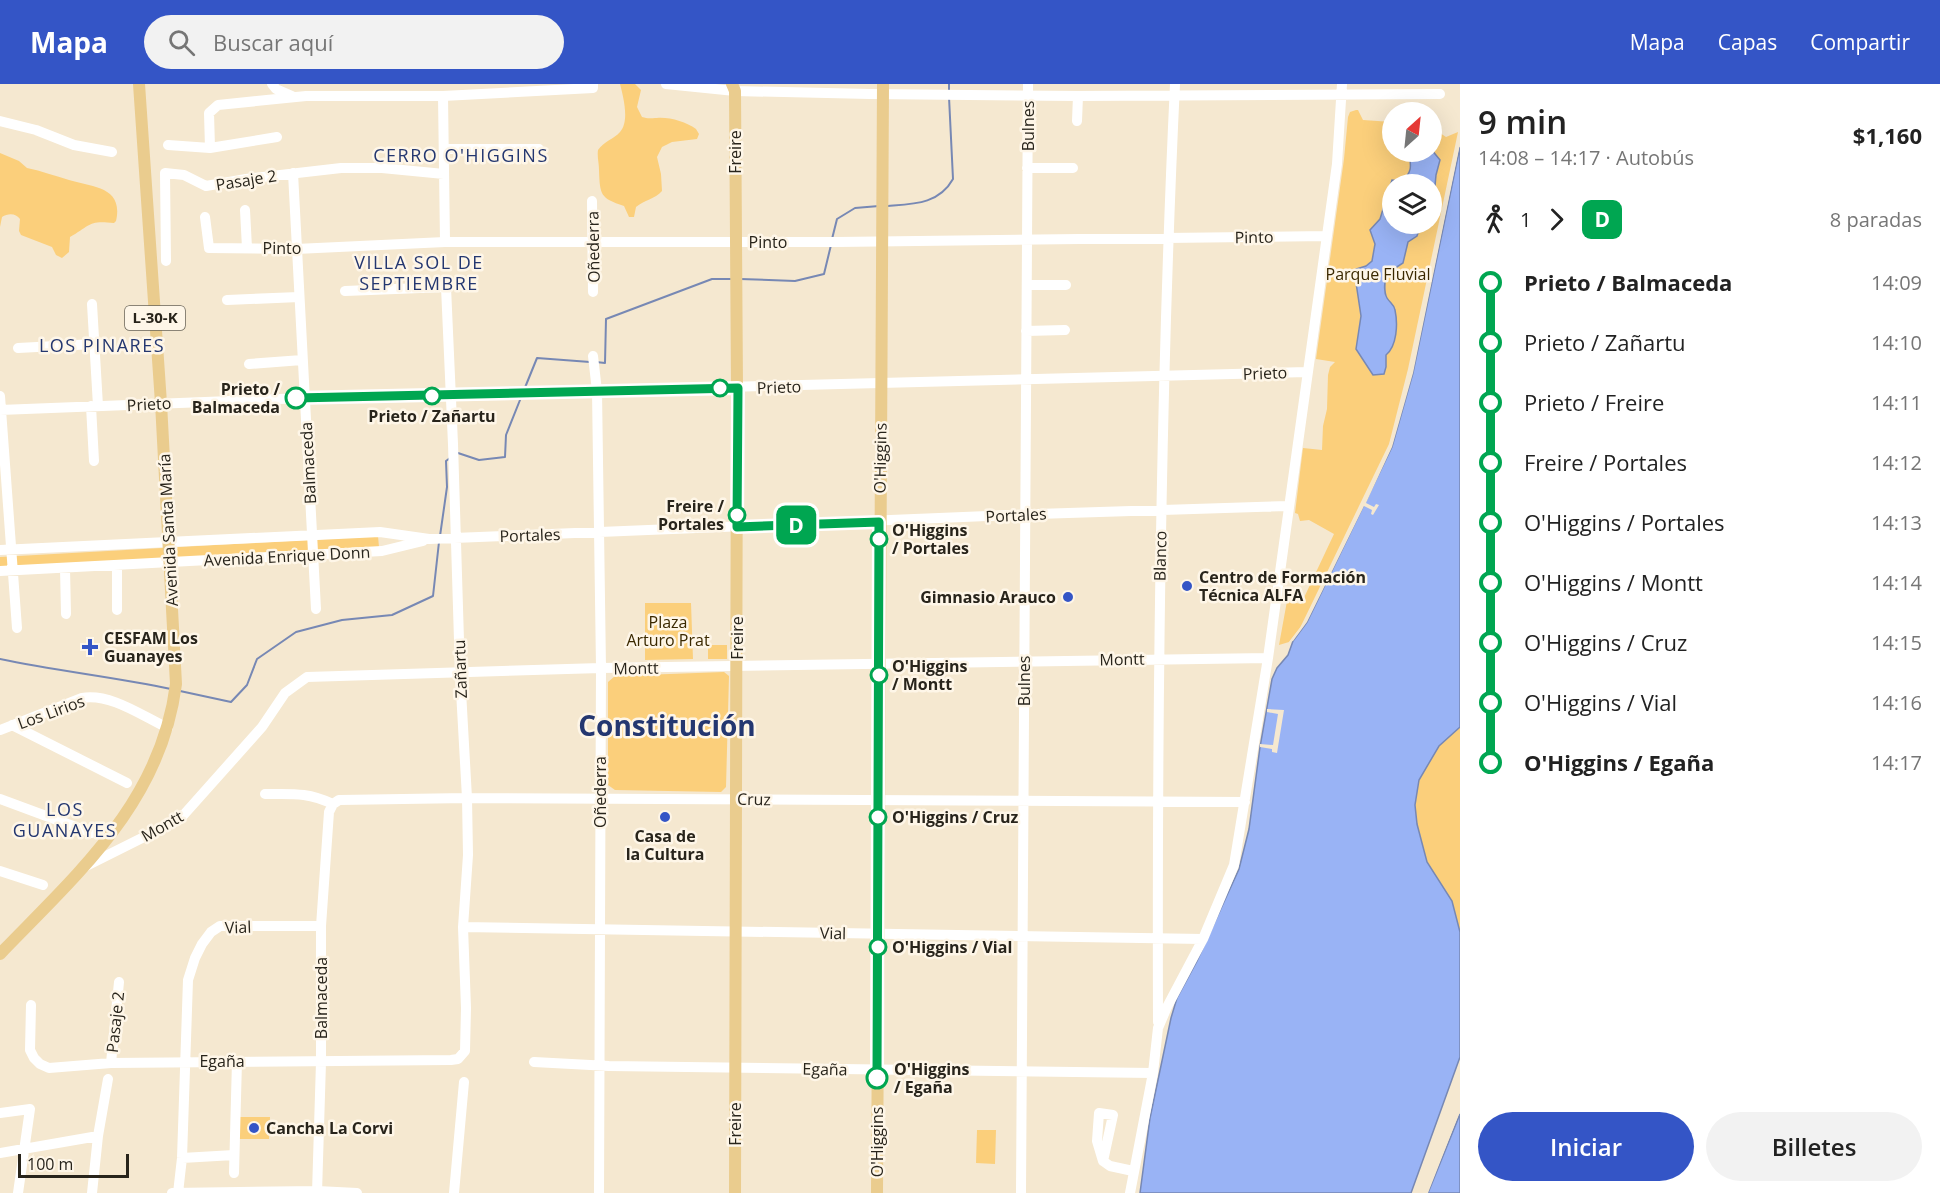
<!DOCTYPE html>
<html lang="es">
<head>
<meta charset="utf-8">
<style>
  :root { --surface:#fff; --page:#f2f2f2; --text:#222; --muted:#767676; --accent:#3455c6 }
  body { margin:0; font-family:"Open Sans",sans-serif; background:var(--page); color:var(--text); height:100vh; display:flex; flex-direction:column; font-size:22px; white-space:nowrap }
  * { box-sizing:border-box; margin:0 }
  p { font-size:20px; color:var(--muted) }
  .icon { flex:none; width:33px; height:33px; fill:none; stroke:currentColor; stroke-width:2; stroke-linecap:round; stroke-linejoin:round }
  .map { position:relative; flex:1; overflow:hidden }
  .sheet { display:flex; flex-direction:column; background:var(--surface); width:480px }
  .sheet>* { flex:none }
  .badge { padding:0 12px; border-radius:9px; font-size:21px; line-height:39px }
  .needle { width:39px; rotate:27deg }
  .fabs { position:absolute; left:1382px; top:18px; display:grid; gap:12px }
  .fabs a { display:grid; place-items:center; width:60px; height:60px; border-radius:50%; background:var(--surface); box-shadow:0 6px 24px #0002; font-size:30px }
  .scale { position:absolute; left:18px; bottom:15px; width:111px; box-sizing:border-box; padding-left:6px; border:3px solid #28241b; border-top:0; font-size:16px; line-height:21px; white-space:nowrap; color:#28241b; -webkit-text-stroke:4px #fef6e8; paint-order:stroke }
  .map>.badge { position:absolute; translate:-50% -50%; box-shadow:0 0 0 3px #fff }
  .legs { display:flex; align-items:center; gap:9px; height:66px; padding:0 18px; font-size:20px }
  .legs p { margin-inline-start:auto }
  .summary { display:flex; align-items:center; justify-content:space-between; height:102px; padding:0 18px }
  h1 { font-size:33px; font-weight:600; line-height:45px }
  .primary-button { display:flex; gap:12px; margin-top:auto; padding:12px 18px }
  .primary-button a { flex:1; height:69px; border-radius:36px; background:var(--accent); color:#fff; font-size:24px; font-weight:600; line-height:69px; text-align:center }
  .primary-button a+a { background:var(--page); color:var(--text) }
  ul { padding:0 18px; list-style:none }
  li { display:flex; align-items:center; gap:21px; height:60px; font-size:22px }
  li i { display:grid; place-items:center; width:9px; height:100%; margin:0 8px; background:currentColor }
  li i::after { content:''; width:15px; height:15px; margin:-8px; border:4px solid; border-radius:50%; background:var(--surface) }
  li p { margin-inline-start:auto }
  li:first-child i { background:linear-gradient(#0000 50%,currentColor 0) }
  li:last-child i { background:linear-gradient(currentColor 50%,#0000 0) }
  header { display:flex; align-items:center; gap:36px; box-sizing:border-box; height:84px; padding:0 30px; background:var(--accent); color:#fff }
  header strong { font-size:28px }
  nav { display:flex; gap:33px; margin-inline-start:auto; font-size:21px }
  .search { width:420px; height:54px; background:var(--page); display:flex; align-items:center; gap:15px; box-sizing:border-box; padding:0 21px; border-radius:33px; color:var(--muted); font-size:22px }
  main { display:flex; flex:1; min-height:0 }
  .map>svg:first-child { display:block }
  .green { fill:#fbcf7b; fill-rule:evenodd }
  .water { fill:#99b3f5; stroke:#7788b4; stroke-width:1.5 }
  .pier { fill:#f5e8d0 }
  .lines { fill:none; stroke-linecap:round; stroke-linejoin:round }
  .stream { stroke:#7788b4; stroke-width:2 }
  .minor { stroke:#fff; stroke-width:10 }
  .major { stroke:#eacc8e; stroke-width:12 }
  .line-1-casing { stroke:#fff; stroke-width:14 }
  .line-1 { stroke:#00a651; stroke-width:9 }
  .stop-1-dot { fill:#fff; stroke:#00a651; stroke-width:3 }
  .poi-dot { fill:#3455c6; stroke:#fef6e8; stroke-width:2 }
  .labels { text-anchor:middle; stroke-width:5; stroke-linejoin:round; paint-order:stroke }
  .shield { fill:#fef6e8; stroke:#686358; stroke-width:1.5 }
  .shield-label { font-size:15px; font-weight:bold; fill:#28241b }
  .street-label { font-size:16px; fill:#28241b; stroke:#fef6e8 }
  .park-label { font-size:16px; fill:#3b2900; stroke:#fef6e8 }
  .stop-label { font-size:16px; font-weight:bold; fill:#28241b; stroke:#fef6e8; text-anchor:start }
  .poi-label { font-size:16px; font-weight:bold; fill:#28241b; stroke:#fef6e8; text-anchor:start }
  .neighbourhood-label { font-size:18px; letter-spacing:1.5px; fill:#243770; stroke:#fef6e8 }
  .town-label { font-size:28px; font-weight:bold; fill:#243770; stroke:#fef6e8 }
</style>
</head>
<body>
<header>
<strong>Mapa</strong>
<div class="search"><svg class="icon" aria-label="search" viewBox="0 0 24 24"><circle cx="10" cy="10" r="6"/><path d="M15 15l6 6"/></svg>Buscar aquí</div>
<nav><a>Mapa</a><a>Capas</a><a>Compartir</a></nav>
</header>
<main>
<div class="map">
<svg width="1460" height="1109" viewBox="0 0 1460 1109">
  <rect width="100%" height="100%" fill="#f5e8d0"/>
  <path class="green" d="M620,0h15l6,6 -4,17 5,10c6,2 9,1 15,1 13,-1 29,4 39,11l3,5 -2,5 -25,3 -10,5 -5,10 4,17 1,17c-7,8 -18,9 -26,16l-2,10h-5l-5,-11c-24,-8 -24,-11 -25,-36 0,-7 -2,-13 -1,-20 6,-9 16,-11 22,-18 10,-11 3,-36 0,-48z
    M1356,26h2l5,10 29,2v30h39v-25l15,10 12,-5 -50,237 -19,75 -89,184 -11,14 -10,3 8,-44 14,3 33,-70 -25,-14 -9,1 -2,-7 -3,-1 8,-65 19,2 1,-24 4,-17 1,-34 2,-8 5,-5 -19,-3 28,-200 4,-42 2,-5zM1392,100h39v40h-39z
    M0,69l19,8 8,7c15,3 28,8 42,12 22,7 55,6 47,41l-2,2c-26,-3 -23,2 -44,14l-1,15 -7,6 -6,-3 -4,-8 -31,-12 -2,-4 1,-12c-4,-6 -12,-6 -18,-2l-2,10z
    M378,452l1,11 -379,21v-11z
    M645,519h46l2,56 -48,1z
    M708,561h19v14h-19z
    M724,588l5,4 -3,111 -5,5 -106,-2 -7,-5v-103l7,-6z
    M1460,643v205l-8,-31 -26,-39 -9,-38 -2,-19 4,-25 20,-34z
    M238,1033h32l-1,22h-31z
    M977,1046h19l-1,34 -19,-1z"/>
  <path class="water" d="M1460,63v580l-21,19 -20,34 -4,25 2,19 10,38 25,39 8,31v125l-49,136h-271l10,-75 21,-100 6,-20 20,-37 42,-92 10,-40 11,-82 12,-68 5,-11 11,-13 5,-14 14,-19 85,-175 21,-74z
    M1431,65l9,11 -4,15 -1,11 -4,4v-6h-39v40h29l-4,12 -9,6 -5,21 -17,11c-1,8 -3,17 1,24 3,5 7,6 8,12 3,14 2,36 -9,45v12l-2,7 -11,1 -17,-26 5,-33 -6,-40 1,-7 10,-3 6,-5 3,-17 -5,-14 10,-11 12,-39 9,1c12,-8 10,-16 8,-29h22z
    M1460,1030v79h-32z"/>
  <path class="pier" d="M1460,60l-47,229 -21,74 -26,56 8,4 2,-3 3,1 -6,10 -2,-1 1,-4 -8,-4 -57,116 -14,19 -4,1 16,-21 84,-175 21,-74 42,-206 5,-20z
    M1267,625l17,1 -7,43 -5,-1v-3l-12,-2v-3l13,1 5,-31 -11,-2z
    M1460,1027l-32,82h-3l17,-44 15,-36z"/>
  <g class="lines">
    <path class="stream" d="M949,0v8
      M888,122c26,-2 51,-2 65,-27l-4,-82
      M832,155l5,-20 18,-11 24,-2
      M740,195l55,2 29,-7 7,-29
      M596,278l9,1 1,-44 106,-40h19
      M524,306l13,-32 53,4
      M458,369l21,7 26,-3 1,-22 16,-40
      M440,452l7,-49 -1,-26 4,-3
      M0,575c57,12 114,18 171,30
      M180,607l51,11 16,-17 10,-26 39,-27 46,-12 50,-5 41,-19 6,-54"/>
    <path class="minor" d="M272,0l4,5 16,7
      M666,0l69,7 135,3 208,2 362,-2
      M443,12l2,146
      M0,37l36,9 38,15 38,7
      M1077,37l1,-25
      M168,61l42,3 67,-11
      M210,64l-1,-35 9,-8 88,-9h137l150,-8v-4
      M444,65h95
      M1027,84h46
      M293,89l23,436
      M592,117l1,91
      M245,126l2,38
      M205,133l4,31 87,1 149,-7h392l490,-6
      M166,177l-1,-88 19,2 22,11 40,-7 95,-11h41l62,6
      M1027,201h39
      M227,216l72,-3
      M92,220l6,102
      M1026,247l39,-1
      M18,264l76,-4
      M593,272l4,35 4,277 -2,525
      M249,280l53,-4
      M0,312l17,232
      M91,322l3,55
      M0,326l304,-12 1002,-26
      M0,466l380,-18 49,7 608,-25 251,-8
      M117,481v45
      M65,484l1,46
      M0,487l382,-20 41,-10
      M12,641l115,58
      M0,646l82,-32c29,-5 60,18 86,30
      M265,710c28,0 42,-2 68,10
      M0,715l92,34
      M333,720l6,-4 128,-2 778,4
      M84,783l96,-48 82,-92 23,-34 22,-16 294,-9 667,-10
      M0,787l43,14
      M463,843l740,12
      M31,921l-1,45 4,8 6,6 9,4 62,-5 340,-3 7,-1 7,-8 1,-43 -3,-81 5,-72 -1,-57 -7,-125 -7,-229 -7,-157 -101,4
      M1158,938c-1,-313 2,-626 17,-938
      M534,978l75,4 544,7
      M111,979l8,-81
      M0,1029l30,-4 -12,84
      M0,1069l98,-17
      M182,1074l52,-3
      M1103,1077l-6,-20 2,-28 14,2 -10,46 7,5 23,5
      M234,1089l3,-112
      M92,1109l6,-57 10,-57
      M172,1109l145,-2 40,2
      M178,1109l4,-35 6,-178 7,-22 7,-14 9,-12 9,-6h101
      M317,1109l4,-131v-136l8,-114 4,-8
      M454,1109l10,-111
      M1021,1109l7,-1109
      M1130,1109l23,-120 5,-45 9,-21 36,-68 31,-74 34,-207 69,-494 5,-80"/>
    <path class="major" d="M732,0l3,7 2,297 -2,805
      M0,870c78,-81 161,-152 176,-270l-15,-281 -22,-319
      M877,1109l6,-1109"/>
  </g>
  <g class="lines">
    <defs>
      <path id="line-1" d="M296,314l442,-10 -1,139 142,-5 -2,556"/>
    </defs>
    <use href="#line-1" class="line-1-casing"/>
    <use href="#line-1" class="line-1"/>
  </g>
  <g class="stop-1-dot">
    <circle cx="720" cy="304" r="8"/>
    <circle cx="432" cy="312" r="8"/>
    <circle cx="296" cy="314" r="10"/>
    <circle cx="737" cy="431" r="8"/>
    <circle cx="879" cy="455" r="8"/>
    <circle cx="879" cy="591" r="8"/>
    <circle cx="878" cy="733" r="8"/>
    <circle cx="878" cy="863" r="8"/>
    <circle cx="877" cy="994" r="10"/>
  </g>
  <g class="poi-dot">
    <circle cx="1187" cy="502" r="6"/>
    <circle cx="1068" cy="513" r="6"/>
    <path d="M87 554h6v6h6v6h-6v6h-6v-6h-6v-6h6z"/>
    <circle cx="665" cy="733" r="6"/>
    <circle cx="254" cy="1044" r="6"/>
  </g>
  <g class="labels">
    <rect class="shield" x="125" y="222" width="60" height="24" rx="4.5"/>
    <g class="shield-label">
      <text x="155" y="239">L-30-K</text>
    </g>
    <g class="street-label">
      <text transform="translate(1028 42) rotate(-90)" y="6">Bulnes</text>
      <text transform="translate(735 68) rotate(-90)" y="6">Freire</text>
      <text transform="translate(246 96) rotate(-9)" y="6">Pasaje 2</text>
      <text transform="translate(1254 153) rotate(-1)" y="6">Pinto</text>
      <text x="768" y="164">Pinto</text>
      <text transform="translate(593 163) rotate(-91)" y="6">Oñederra</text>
      <text x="282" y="170">Pinto</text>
      <text transform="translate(1265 289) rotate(-2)" y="6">Prieto</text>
      <text transform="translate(779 303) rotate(-2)" y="6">Prieto</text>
      <text transform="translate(149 320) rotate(-3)" y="6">Prieto</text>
      <text transform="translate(880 374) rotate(-89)" y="6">O'Higgins</text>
      <text transform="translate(308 379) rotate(-93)" y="6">Balmaceda</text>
      <text transform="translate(1016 431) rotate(-3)" y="6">Portales</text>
      <text transform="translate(168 446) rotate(-93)" y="6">Avenida Santa María</text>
      <text transform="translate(530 451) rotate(-2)" y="6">Portales</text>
      <text transform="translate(287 472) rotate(-3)" y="6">Avenida Enrique Donn</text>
      <text transform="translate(1160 472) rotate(-89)" y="6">Blanco</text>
      <text transform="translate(737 554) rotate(-90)" y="6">Freire</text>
      <text transform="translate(1122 575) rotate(-1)" y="6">Montt</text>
      <text transform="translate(636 584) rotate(-1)" y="6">Montt</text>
      <text transform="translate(460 585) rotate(-92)" y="6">Zañartu</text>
      <text transform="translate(1024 597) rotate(-90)" y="6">Bulnes</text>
      <text transform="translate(51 628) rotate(-20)" y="6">Los Lirios</text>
      <text transform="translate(600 708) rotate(-90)" y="6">Oñederra</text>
      <text transform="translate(754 715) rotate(1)" y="6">Cruz</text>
      <text transform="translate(162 742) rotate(-30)" y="6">Montt</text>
      <text transform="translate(238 843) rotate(-2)" y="6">Vial</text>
      <text transform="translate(833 849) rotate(1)" y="6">Vial</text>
      <text transform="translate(321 914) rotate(-90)" y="6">Balmaceda</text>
      <text transform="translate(115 938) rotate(-84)" y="6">Pasaje 2</text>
      <text x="222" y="983">Egaña</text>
      <text transform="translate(825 985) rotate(1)" y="6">Egaña</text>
      <text transform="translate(735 1040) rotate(-90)" y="6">Freire</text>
      <text transform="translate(877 1058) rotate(-90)" y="6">O'Higgins</text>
    </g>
    <g class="park-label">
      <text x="1378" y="196">Parque Fluvial</text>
      <text x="668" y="544">Plaza<tspan x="668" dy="18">Arturo Prat</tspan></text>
    </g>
    <g class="stop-label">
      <text x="280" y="311" text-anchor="end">Prieto /<tspan x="280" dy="18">Balmaceda</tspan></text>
      <text x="432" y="338" text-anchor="middle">Prieto / Zañartu</text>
      <text x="724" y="428" text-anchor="end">Freire /<tspan x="724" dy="18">Portales</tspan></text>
      <text x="892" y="452">O'Higgins<tspan x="892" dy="18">/ Portales</tspan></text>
      <text x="892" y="588">O'Higgins<tspan x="892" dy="18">/ Montt</tspan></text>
      <text x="892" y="739">O'Higgins / Cruz</text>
      <text x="892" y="869">O'Higgins / Vial</text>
      <text x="894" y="991">O'Higgins<tspan x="894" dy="18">/ Egaña</tspan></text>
    </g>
    <g class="poi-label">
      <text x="1199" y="499">Centro de Formación<tspan x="1199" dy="18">Técnica ALFA</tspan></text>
      <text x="1056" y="519" text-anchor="end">Gimnasio Arauco</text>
      <text x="104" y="560">CESFAM Los<tspan x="104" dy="18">Guanayes</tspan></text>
      <text x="665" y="758" text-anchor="middle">Casa de<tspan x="665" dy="18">la Cultura</tspan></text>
      <text x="266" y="1050">Cancha La Corvi</text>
    </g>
    <g class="neighbourhood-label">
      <text x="461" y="78">CERRO O'HIGGINS</text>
      <text x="419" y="185">VILLA SOL DE<tspan x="419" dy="21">SEPTIEMBRE</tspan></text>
      <text x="102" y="268">LOS PINARES</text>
      <text x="65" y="732">LOS<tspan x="65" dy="21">GUANAYES</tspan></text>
    </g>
    <g class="town-label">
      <text x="667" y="652">Constitución</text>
    </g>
  </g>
</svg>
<div class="fabs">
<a><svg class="needle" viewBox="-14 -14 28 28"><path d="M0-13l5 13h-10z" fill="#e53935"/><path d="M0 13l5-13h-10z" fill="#767676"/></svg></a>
<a><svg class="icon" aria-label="layers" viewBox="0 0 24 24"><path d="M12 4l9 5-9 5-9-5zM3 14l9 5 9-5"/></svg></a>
</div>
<div class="scale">100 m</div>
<b class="badge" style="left:796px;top:441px;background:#00a651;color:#fff">D</b>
</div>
<section class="sheet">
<div class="summary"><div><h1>9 min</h1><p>14:08 – 14:17 · Autobús</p></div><b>$1,160</b></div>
<div class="legs"><svg class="icon" aria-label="walk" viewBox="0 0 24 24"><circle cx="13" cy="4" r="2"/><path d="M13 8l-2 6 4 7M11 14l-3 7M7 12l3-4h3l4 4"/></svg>1<svg class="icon" aria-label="forward" viewBox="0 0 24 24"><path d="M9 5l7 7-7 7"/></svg><b class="badge" style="background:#00a651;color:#fff">D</b><p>8 paradas</p></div>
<ul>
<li><i style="color:#00a651"></i><b>Prieto / Balmaceda</b><p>14:09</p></li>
<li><i style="color:#00a651"></i><span>Prieto / Zañartu</span><p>14:10</p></li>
<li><i style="color:#00a651"></i><span>Prieto / Freire</span><p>14:11</p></li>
<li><i style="color:#00a651"></i><span>Freire / Portales</span><p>14:12</p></li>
<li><i style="color:#00a651"></i><span>O'Higgins / Portales</span><p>14:13</p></li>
<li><i style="color:#00a651"></i><span>O'Higgins / Montt</span><p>14:14</p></li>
<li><i style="color:#00a651"></i><span>O'Higgins / Cruz</span><p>14:15</p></li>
<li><i style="color:#00a651"></i><span>O'Higgins / Vial</span><p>14:16</p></li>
<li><i style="color:#00a651"></i><b>O'Higgins / Egaña</b><p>14:17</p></li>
</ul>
<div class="primary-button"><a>Iniciar</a><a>Billetes</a></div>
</section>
</main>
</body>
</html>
